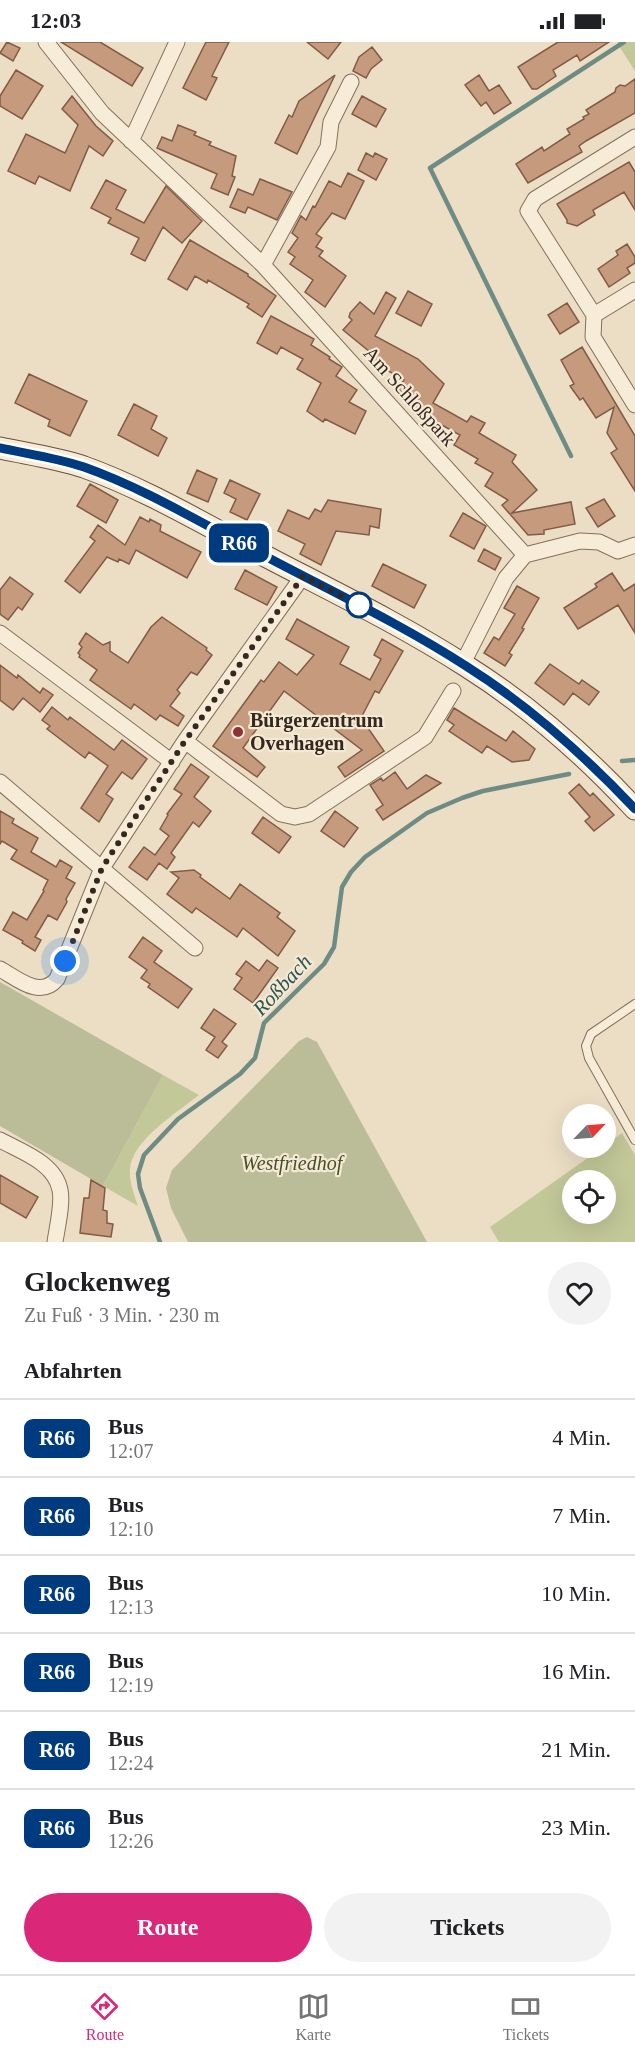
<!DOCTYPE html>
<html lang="de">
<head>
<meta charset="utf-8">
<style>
  :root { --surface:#fff; --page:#f2f2f2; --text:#202124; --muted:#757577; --line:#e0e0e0; --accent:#db2777 }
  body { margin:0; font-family:"Times New Roman",serif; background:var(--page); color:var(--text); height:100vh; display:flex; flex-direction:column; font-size:22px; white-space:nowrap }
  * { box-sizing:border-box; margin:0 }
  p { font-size:20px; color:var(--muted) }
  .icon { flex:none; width:33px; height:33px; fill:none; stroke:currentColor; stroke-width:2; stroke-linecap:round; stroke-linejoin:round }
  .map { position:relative; height:1200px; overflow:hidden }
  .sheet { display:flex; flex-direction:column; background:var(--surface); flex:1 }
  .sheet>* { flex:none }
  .badge { padding:0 12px; border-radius:9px; font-size:21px; line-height:39px }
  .needle { width:39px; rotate:65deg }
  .tools { position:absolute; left:562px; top:1062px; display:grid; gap:12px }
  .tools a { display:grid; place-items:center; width:54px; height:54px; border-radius:50%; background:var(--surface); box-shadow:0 6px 24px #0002; font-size:30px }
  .you { position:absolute; width:30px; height:30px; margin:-15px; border:4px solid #fff; border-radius:50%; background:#1a73e8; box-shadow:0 0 0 9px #1a73e833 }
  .map>.badge { position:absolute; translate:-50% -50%; box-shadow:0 0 0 3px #fff }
  h2 { padding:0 24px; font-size:22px; line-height:54px }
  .round { display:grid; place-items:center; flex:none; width:63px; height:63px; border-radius:32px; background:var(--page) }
  .overview { display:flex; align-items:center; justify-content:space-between; height:102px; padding:0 24px }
  h1 { font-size:28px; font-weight:700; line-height:45px }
  .button { display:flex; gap:12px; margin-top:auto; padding:12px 24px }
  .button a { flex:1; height:69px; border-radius:36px; background:var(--accent); color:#fff; font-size:24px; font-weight:700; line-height:69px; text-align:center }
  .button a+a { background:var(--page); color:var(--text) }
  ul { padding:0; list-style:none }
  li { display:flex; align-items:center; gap:18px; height:78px; padding:0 24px; border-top:2px solid var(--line) }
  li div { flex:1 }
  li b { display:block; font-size:22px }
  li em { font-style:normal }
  li .badge { min-width:66px; font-weight:700; text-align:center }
  .status { display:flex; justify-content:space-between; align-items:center; height:42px; padding:0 30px; background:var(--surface); direction:ltr }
  .status svg { height:16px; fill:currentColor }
  .tabs { display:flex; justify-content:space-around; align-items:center; height:84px; border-top:2px solid var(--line); background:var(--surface); font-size:16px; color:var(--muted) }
  .tabs a { display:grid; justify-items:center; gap:3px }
  .tabs .on { color:var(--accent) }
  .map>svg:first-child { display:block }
  .green { fill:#c3c899; fill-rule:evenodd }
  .cemetery { fill:#babd98 }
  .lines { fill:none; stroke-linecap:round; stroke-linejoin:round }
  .stream { stroke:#6e8c83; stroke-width:4.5 }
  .building { fill:#c69a7d; stroke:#815b44; stroke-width:1.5 }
  .service-casing { stroke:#84705c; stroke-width:10 }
  .minor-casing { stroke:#84705c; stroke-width:17 }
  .secondary-casing { stroke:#66523f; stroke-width:23 }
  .service { stroke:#f6ecd7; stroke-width:8 }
  .minor { stroke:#f6ecd7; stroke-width:15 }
  .secondary { stroke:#f6ecd7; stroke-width:21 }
  .line-casing { stroke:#fff; stroke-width:14 }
  .line { stroke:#003b80; stroke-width:9 }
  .walk { stroke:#35291f; stroke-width:6; stroke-dasharray:0 10.8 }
  .stop-dot { fill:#fff; stroke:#003b80; stroke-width:3 }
  .poi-dot { fill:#8e3134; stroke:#f3e9d4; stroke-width:2 }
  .labels { text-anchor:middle; stroke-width:4.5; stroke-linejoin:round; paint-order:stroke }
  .street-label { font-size:20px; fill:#35291f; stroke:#f3e9d4 }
  .poi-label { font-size:20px; font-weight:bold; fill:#35291f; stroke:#f3e9d4; text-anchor:start }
  .park-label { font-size:20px; font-style:italic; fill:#475027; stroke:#f3e9d4 }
  .water-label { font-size:21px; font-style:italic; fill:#2f5451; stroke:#f3e9d4 }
</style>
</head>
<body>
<div class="status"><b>12:03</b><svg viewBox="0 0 49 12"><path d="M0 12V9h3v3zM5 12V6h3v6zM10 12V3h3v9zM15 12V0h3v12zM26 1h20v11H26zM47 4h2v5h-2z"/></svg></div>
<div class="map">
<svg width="635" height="1200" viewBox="0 0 635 1200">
  <rect width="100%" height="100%" fill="#ebdec5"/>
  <path class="green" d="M619,0h16v29l-18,-28z
    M163,1033l36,20c-21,17 -67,45 -69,74 -1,12 4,25 8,37l-35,-20z
    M622,1091l13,22v87h-136l-9,-15 112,-79h4v-3zM606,1138v34h-33v-34z"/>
  <path class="cemetery" d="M0,940l163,93 -60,111 -103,-60z
    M307,995l10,5 110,200h-239l-17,-34 -5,-20 6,-18 127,-129z"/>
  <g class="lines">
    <path class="stream" d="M571,414l-141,-288 194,-126
      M622,719l13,-1
      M160,1200l-20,-54 -2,-14 6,-19 34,-36 62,-45 15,-16 9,-35 60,-59 10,-17 8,-60 9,-15 14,-15 62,-44 35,-15 21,-7 86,-17"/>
  </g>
  <path class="building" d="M7,0l13,6 -7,13 -13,-8z
    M61,0h39l43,26 -11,18z
    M206,0h23l-17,34 5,2 -11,22 -23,-12z
    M307,0h34l-13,17z
    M558,0h51l-29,19 -3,-6 -24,15 3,6 -19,13h-5l-14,-22z
    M372,5l10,13 -11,9 -5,9 -13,-7 6,-14z
    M16,28l27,16 -21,33 -22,-13v-10z
    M335,33l-38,79 -22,-11 14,-28 3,2 7,-16z
    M479,33l10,16 10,-6 12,18 -17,11 -8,-12 -5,4 -16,-21z
    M635,37v34l-49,28 -7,5 3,6 -54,31 -12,-19 26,-17 2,4 26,-17 -3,-5 17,-10 -1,-2 6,-3 -3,-4 29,-18 1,-4 4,-3 5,1z
    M72,54l24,30 17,15 -10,15 -14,-10 -19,45 -31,-15 -4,8 -27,-13 18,-37 39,19 13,-28 -16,-16z
    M362,54l24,13 -10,18 -24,-13z
    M178,83l18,7 -2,3 17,7 -2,3 27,11 -4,20 3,1 -7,18 -17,-7 6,-14 -60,-26 5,-11 10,4z
    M366,111l7,4 2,-4 12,6 -11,21 -18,-10z
    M629,120l6,10v38l-11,-18 -31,18 2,5 -18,11 -10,-3v-3l-10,-16z
    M348,131l16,8 -19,38 -13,-6 -16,21 6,4 -6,9 7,4 -4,5 27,20 -21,31 -20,-15 8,-12 -23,-16 5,-7 -7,-5 10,-14 -6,-5 9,-17 5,4 7,-14 2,1 14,-26 12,6z
    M260,137l32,13 -15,28 -29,-13 -3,6 -15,-6 8,-18 15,6z
    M106,138l20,10 -10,19 28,14 22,-37 36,35 -20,22 -19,-16 -18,34 -14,-7 8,-16 -31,-15 3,-5 -20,-10z
    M190,198l58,34v2l28,20 -14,21 -15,-10 2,-3 -41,-24 -1,3 -12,-7 -8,14 -19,-11z
    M627,202l8,13v6l-8,5 3,5 -21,14 -11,-18 20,-14 -2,-4z
    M408,249l24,13 -11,22 -25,-13z
    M386,250l10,6 -21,38 43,23 26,25 -11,19 34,19 4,-6 14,7 -6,10 37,22 -4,7 25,28 -25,23 59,-11 4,22 -31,6v4l-16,1 -26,-30 6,-5 -23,-14 8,-13 -18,-10 3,-4 -24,-14 6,-10 -33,-18 -30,-29 7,-8 -31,-18 3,-5 -33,-27 9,-10 -3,-3 1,-4 10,-11 14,12z
    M567,261l12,19 -19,12 -12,-19z
    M271,274l43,23 -3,6 19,12 -1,2 13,8 -6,9 21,14 -8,12 17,9 -11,23 -30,-15 -2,3 -16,-11 14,-28 -24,-14 6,-10 -22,-12 -4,7 -20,-11z
    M582,305l53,89v55l-24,-38 6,-4 -10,-16 7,-26 -18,11 -13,-20 -3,2 -10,-14 4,-2 -13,-24z
    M29,332l58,27 -17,35 -22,-10 2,-6 -35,-17z
    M134,362l23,12 -6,13 16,9 -9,18 -40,-21z
    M197,428l20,9 -9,23 -21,-9z
    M230,438l30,14 -13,26 -17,-8 6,-13 -12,-6z
    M90,442l28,16 -12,23 -29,-17z
    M604,457l11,17 -17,11 -12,-19z
    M328,458l53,9 -2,19 -9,-2 -1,9 -33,-4 -15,34 -21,-11 5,-10 -27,-13 10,-21 21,9 6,-10 6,3z
    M463,471l23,13 -12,23 -24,-13z
    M140,475l9,5 1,-3 11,6 -1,6 41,21 -14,26 -51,-28 -7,14 -10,-5 -1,3 -11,-5 -27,36 -15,-12 30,-40 -5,-4 8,-12 27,20z
    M484,507l17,9 -6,12 -17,-9z
    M383,522l43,21 -12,23 -42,-22z
    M245,528l32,17 -10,18 -32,-16z
    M612,531l12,18 11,-7v49l-17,-28 -40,24 -14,-21 33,-21 -2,-3z
    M10,535l23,17 -11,16 -4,-3 -10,13 -8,-6v-24z
    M517,544l22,12 -17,30 2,1 -15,24 3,2 -7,11 -21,-13 10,-16 5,3 16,-26 -11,-6z
    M162,575l45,31 -1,2 6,5 -15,20 -6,-3 -14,18 3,3 -10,13 14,10 -6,10 -18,-11 -4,5 -22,-16 -3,5 -41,-29 7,-10 -18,-13 1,-2 -2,-2 4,-6 -3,-3 7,-11 17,12 7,-3v9l18,12 23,-36z
    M297,577l52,28 -9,17 30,16 11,-21 -7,-4 8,-16 21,12 -24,42 -4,-2 -14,27 23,33 -39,26 -7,-10 24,-17 -78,-59 -41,57 22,19 -8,10 -44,-31 48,-66 3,2 15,-20 18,13 17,-20 -28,-16z
    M550,622l29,20 3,-4 17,12 -10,13 -16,-12 -9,12 -29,-22z
    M0,623l17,13 1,-3 22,18 3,-5 10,7 -13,17 -17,-14 -10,12 -13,-10z
    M52,665l16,13 2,-3 44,33 8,-10 25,19 -15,20 -10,-7 -16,22 7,5 -14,23 -18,-14 27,-42 -19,-14 -4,6 -38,-29 3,-3 -8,-6z
    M454,666l52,33 7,-10 22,18 -6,11 -17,2 -25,-16 -5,7 -33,-22 5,-6 -7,-5z
    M191,722l18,13 -15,20 17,14 -12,16 -6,-5 -22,31 4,4 -8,12 -8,-6 -12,17 -18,-13 15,-20 11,8 14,-19 -9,-7 8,-14 -1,-1 15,-20 -8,-5z
    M395,730l12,17 19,-14 15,8 -58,37 -7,-10 7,-5 -13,-20 11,-7 2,3z
    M579,742l11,12 3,-3 21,22 -20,16 -9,-10 5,-4 -21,-24z
    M0,769l14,8 -2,4 26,15 -7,14 25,15 4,-7 12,7 -6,11 9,5 -9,16 1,3 -10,18 -9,-5 -13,22 6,3 -6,11 -13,-8 1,-2 -20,-11 10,-18 14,8 17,-29 -1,-1 5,-10 -37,-21 6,-9 -15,-9 -2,3z
    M335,769l23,17 -14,19 -23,-16z
    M263,775l28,20 -12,16 -27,-20z
    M194,828l7,5 -1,2 30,22 10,-15 40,29 -3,4 18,14 -17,25 -35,-28 -6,9 -41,-29 -4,5 -25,-19 12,-16 -8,-6z
    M143,895l19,14 -8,11 38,27 -14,19 -30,-21 2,-3 -9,-6 6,-8 -18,-13z
    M267,918l11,8 -25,35 -19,-14 8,-11 -6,-4 10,-13 13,10z
    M214,967l22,15 -14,18 5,4 -9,12 -12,-8 9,-13 -14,-9z
    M0,1133l38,22 -12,21 -26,-15z
    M91,1138l14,8 -2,22 4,1v12l6,1 -2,13 -31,-4 4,-35h5z"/>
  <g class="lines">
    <defs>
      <path id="service" d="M635,962l-44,30 -5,12 3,12 46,82"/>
      <path id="minor" d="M46,0l56,71 161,152 262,290
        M635,95l-100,62 -7,12 66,104 -1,22 42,68
        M131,99l46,-99
        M263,223l65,-118 3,-25 20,-40
        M594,273l41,-25
        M0,591l172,129
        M467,624l-1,-9 40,-79 19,-23 55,-14 19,1 19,9 17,-6
        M185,699l96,73 14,3 14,-3 116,-77 28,-46
        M0,740l195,166
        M0,927c18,10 40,30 57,10l45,-111 83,-127 118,-165
        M0,1098c22,12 55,23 60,50 3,13 -3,38 -5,52"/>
      <path id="secondary" d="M0,406c28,6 57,10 84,19 64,23 123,59 183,90 67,35 135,68 199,109 62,39 119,89 169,143"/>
    </defs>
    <use href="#service" class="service-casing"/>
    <use href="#minor" class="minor-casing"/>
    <use href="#secondary" class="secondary-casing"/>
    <use href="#service" class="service"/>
    <use href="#minor" class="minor"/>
    <use href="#secondary" class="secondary"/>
  </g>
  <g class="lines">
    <defs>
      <path id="line" d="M0,406c28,6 57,10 84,19 62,22 120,58 179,88 68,36 138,69 203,111 62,39 119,90 169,143"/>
    </defs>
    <use href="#line" class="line-casing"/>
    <use href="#line" class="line"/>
    <path class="walk" d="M65,919l37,-93 83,-127 118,-165 56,29"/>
  </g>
  <circle class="stop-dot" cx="359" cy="563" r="12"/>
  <circle class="poi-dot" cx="238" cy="690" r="6"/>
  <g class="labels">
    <g class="street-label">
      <text transform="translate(410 354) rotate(48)" y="7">Am Schloßpark</text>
    </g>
    <g class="poi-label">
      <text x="250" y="685">Bürgerzentrum<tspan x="250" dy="23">Overhagen</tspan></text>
    </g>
    <g class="park-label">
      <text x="292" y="1128">Westfriedhof</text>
    </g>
    <g class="water-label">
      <text transform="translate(282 943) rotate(-47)" y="7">Roßbach</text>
    </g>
  </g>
</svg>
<div class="tools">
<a><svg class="needle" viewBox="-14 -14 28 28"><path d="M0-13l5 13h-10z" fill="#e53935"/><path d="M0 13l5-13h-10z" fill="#757577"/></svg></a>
<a><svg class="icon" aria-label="locate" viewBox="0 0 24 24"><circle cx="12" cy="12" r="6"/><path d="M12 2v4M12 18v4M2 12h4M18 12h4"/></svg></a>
</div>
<div class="you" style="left:65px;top:919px"></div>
<b class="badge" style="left:239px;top:501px;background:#003b80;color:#fff">R66</b>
</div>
<section class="sheet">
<div class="overview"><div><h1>Glockenweg</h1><p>Zu Fuß · 3 Min. · 230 m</p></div><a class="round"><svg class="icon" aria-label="heart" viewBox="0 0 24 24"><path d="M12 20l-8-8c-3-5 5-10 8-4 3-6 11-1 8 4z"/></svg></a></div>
<h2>Abfahrten</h2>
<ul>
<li><span class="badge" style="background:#003b80;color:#fff">R66</span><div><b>Bus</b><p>12:07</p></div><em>4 Min.</em></li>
<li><span class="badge" style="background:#003b80;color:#fff">R66</span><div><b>Bus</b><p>12:10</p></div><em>7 Min.</em></li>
<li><span class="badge" style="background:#003b80;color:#fff">R66</span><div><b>Bus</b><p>12:13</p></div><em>10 Min.</em></li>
<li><span class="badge" style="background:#003b80;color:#fff">R66</span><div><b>Bus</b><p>12:19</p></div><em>16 Min.</em></li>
<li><span class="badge" style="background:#003b80;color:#fff">R66</span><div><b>Bus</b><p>12:24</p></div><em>21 Min.</em></li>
<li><span class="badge" style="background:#003b80;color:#fff">R66</span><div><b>Bus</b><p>12:26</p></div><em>23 Min.</em></li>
</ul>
<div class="button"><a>Route</a><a>Tickets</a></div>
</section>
<nav class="tabs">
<a class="on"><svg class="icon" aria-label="directions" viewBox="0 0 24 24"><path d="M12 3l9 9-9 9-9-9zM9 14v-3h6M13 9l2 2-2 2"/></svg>Route</a>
<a><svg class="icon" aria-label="map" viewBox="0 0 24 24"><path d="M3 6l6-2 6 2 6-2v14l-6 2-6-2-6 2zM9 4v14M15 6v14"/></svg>Karte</a>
<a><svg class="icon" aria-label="tickets" viewBox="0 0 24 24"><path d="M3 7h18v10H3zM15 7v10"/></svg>Tickets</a>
</nav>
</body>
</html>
